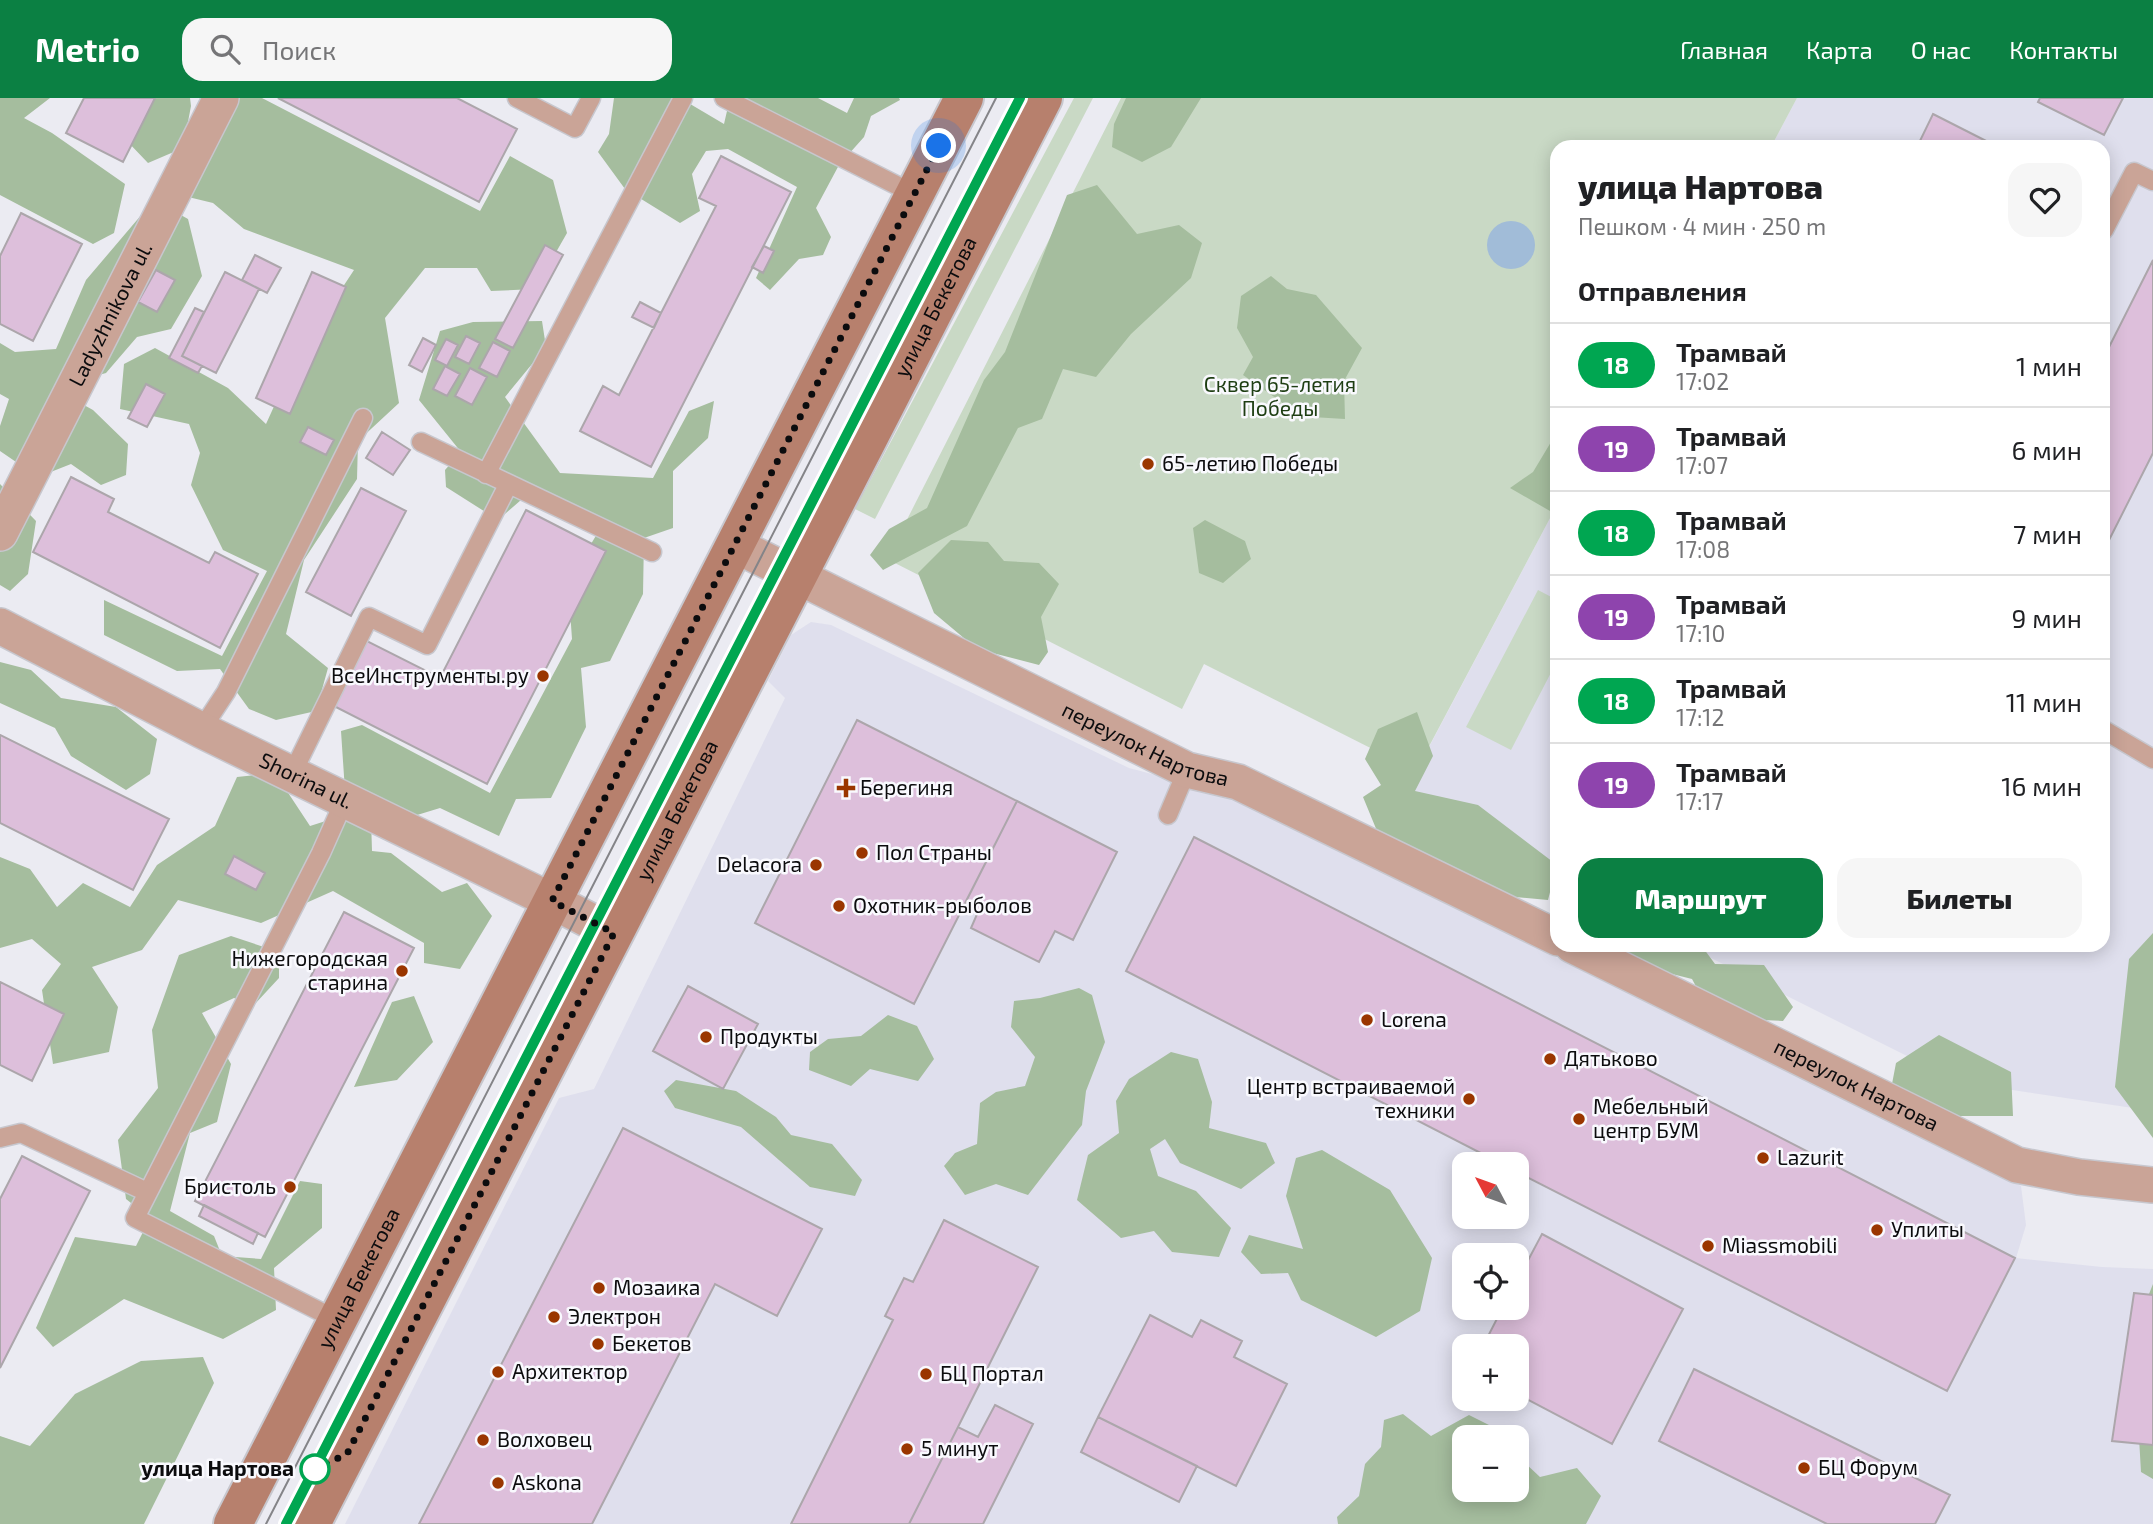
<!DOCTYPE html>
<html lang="ru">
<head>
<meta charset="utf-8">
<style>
  :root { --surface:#fff; --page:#f6f6f6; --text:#202124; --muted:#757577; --line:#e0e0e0; --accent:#0b8043 }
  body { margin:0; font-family:"Exo 2",sans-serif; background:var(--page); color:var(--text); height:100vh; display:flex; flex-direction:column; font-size:26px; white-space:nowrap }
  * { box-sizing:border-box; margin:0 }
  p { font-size:23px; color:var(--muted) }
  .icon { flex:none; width:38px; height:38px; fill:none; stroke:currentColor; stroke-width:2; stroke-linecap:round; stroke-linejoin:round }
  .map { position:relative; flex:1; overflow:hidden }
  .sheet { position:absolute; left:1550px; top:42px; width:560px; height:812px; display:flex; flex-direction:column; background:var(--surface); border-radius:21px; box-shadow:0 4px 18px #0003 }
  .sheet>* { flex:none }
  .badge { padding:0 14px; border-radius:23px; font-size:24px; line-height:46px }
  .needle { width:46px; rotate:311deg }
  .tools { position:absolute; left:1452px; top:1054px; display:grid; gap:14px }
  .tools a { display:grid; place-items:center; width:77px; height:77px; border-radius:14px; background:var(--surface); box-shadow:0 4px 18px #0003; font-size:35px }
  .you { position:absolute; width:35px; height:35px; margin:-18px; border:5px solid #fff; border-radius:50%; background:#1a73e8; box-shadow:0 0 0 10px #1a73e833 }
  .map>.badge { position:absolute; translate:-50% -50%; box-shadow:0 0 0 4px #fff }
  h2 { padding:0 28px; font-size:26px; line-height:63px }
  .round { display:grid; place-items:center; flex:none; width:74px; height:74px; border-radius:21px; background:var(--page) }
  .summary { display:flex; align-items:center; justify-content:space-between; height:119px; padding:0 28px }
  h1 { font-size:33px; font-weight:800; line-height:52px }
  .action { display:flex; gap:14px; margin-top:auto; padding:14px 28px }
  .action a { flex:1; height:80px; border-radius:21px; background:var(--accent); color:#fff; font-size:28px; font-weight:800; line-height:80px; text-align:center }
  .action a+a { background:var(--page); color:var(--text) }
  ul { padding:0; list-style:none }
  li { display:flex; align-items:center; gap:21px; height:84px; padding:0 28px; border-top:2px solid var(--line) }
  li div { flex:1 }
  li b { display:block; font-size:26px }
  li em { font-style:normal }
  li .badge { min-width:77px; font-weight:700; text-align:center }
  header { display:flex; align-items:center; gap:42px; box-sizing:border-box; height:98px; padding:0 35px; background:var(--accent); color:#fff }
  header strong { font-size:33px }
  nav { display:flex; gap:38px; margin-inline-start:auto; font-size:24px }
  .search { width:490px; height:63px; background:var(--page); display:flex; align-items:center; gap:18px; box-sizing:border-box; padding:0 24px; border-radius:21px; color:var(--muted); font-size:26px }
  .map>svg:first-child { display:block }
  .built { fill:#dfdfed; fill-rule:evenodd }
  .green { fill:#c9d9c5 }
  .forest { fill:#a5bd9e }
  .water { fill:#a1bcd8 }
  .building { fill:#ddbfdb; stroke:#aca6ab; stroke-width:2 }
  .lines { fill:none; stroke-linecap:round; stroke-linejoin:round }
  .lane-casing { stroke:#c7c7ce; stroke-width:21 }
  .street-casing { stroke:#c7c7ce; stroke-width:38 }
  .secondary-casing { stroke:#c7c7ce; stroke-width:42 }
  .lane { stroke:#caa497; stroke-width:18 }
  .street { stroke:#caa497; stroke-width:35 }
  .secondary { stroke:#b7806d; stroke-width:38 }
  .tram { stroke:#848488; stroke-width:2 }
  .line-casing { stroke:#fff; stroke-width:16 }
  .line { stroke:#00a651; stroke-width:10 }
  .walk { stroke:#0c0c0e; stroke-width:7; stroke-dasharray:0 12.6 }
  .poi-dot { fill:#9a3600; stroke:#f9f9fe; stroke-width:2.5 }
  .stop-dot { fill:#fff; stroke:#00a651; stroke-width:3.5 }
  .labels { text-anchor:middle; stroke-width:5; stroke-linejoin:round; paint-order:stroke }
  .street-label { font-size:21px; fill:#0c0c0e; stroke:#f9f9fe }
  .park-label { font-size:21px; fill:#1e3e13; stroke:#f9f9fe }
  .poi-label { font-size:21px; fill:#0c0c0e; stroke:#f9f9fe; text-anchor:start }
  .stop-label { font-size:21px; font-weight:bold; fill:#0c0c0e; stroke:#f9f9fe; text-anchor:end }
</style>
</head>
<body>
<header>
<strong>Metrio</strong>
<div class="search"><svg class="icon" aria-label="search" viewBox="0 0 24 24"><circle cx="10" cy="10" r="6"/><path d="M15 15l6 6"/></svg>Поиск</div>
<nav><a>Главная</a><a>Карта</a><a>О нас</a><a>Контакты</a></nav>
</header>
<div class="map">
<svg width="2153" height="1426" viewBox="0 0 2153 1426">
  <rect width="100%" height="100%" fill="#ebebf2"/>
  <path class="built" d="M1797,0h356v1013l-194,-29 -274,-137h419v-798h-333z
    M1557,407v376l-157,-79z
    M811,524l20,3 298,143 91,24 801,394 5,39 -10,33 86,9 51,2v255h-1561l123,-240 62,32 45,-86 -199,-102 -204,396h-74l214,-426 35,-9 191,-391 -17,-17 23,-46zM1465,1066h52v52h-52zM1465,1157h52v52h-52zM1465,1248h52v52h-52zM1465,1339h52v52h-52z"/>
  <path class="green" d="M1074,0h19l-218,421 -20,-10z
    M1121,0h676l-26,49h-213l-1,358 -141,266 -212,-107 -22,45 -295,-150z
    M1538,492l19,10v61l-46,89 -45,-23z"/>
  <path class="forest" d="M0,0h50l-26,20 28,15 73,51 -11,49 -21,11 -93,-49z
    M152,0h38l1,8 -8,42 -35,15 -22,-23z
    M200,0h62l218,113 30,-55 43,24 14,53 -32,56 -44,2 -14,-23h-52l-40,50 14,85 -41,38 -1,38 -53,81 -18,74 42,34 -12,43 -40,9 -27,-11 -29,-40 -43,2 -73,-36v-35l118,56 45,-85 -44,-21 -32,-65 9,-32 -11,-29 -69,-15 4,-45 31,-16 73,40 38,36 30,-66 58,-88 -110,-41 -31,-26 -33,-8z
    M614,0h66l44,26 6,-26h88l29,15 7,-15h45l1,2 -29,16 -7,21 -25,28 -23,43 15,29 -8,18 -24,4 -29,31 -14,-12 41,-91 -69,-38 -22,2 -14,23 8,37 -20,12 -55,-34 -27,-37 11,-18z
    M1126,0h75l-30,49 -29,15 -30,-15 2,-23z
    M1097,87l40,49 42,-9 23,18 -11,35 -60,56 -35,43 -33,-8 -21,50 -24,9 -51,98 -84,44 -13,-15 19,-26 38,-21 57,-128 21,-28 62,-157z
    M154,102l34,19 14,57 -31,53 -34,8 -31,36 -53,15 40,22 35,34 -2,31 -25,10 -30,-21 -33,13 -38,-26v-25l9,-27 -9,-5v-51l15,9 41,-3 30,-69z
    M1271,178l16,13 29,6 46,53 -18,33 1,38 -33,-2 -28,-13 -41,-29 10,-18 -16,-29 4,-32z
    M542,223l4,26 -41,50 55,76 93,5 36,-67 25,-10 -6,37 -35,33v57l-29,10 -1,56 -33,67 -29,7 5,59 -35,71 -35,1 -17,37 -59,-28 -36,11 -59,-28 -4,-60 21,-6 128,68 82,-154 -4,-57 29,-48 -76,-34 -23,20 -52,-33 -1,-17 16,-18 -42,-52 21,-69 33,-9z
    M1557,343h1l-1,74 -47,-27 23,-16 18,-30z
    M0,386l36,37 -8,53 -18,17 -10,-6z
    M1205,422l40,21 6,18 -28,24 -24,-10 -6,-45z
    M951,442l37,2 16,19 35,2 20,21 -18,33 7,35 -9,13 -62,-16 -43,-36 -16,-40z
    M0,564l31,8 30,28 55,9 41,32 -7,35 -24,16 -55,-34 -16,-28 -55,-25z
    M1417,614l16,44 -18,35 63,14 79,60 -9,35 -54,-5 -117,-64 -14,-34 18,-12 -16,-26 13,-30z
    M275,675l35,53 44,-14 17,7 1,32 19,2 51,39 25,-9 25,33 -32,53 -36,-6v-20l-91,-52 -72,32 -83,-23 -36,50 -50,17 26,40 -9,45 -56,12 -11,-74 19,-26 -29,-25 -32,9v-91l30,12 27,38 26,-24 47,24 27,-42 58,-39 22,-49z
    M2153,835v205l-38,-51 14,-128z
    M231,838l48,16v26l-25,27 -20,-7 -32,15 29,51 -14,58 -27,11 -20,78 44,25 8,20 39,3 39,-78 22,3v44l-48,40 2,42 -53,29 -99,-40 -71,48 -17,-19 39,-91 61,9 14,-28 -24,-19 -8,-59 40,-52 -6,-58 27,-75z
    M1611,847h90l14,19 49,1 29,42 -10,14 -70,-3 -21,-39 -72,-18z
    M1079,890l13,7 13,47 -19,49 -4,34 -54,70 -32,-11 -31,11 -21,-29 11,-13 22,-9 3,-41 16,-11 29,-6 10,-29 -24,-30 3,-26 26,-3z
    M414,898l19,46 -36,38 -43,7 38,-85z
    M888,917l29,11 17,33 -16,22 -48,-12 -19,17 -42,-16 1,-18 18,-13 33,-3z
    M1939,937l72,37 2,44h-87l-34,-32 4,-21z
    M1171,954l27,7 14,43 -3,26 57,15 9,20 -34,26 -61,-26 -15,-24 -15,10 8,27 38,15 35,37 -12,29 -47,-5 -18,-21 -33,7 -44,-38 11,-45 31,-22 -3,-32 13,-22z
    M676,982l60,11 40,26 15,18 41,9 30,36 -7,16 -45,-9 -69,-60 -66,-19 -11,-17z
    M1322,1052l68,40 42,68 -12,53 -44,26 -75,-37 -13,-27 -27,1 -20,-22 8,-17 54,14 -17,-53 10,-38z
    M2153,1186v195l-12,-7 -8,-138z
    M203,1259l11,26 -70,141h-144v-88l30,10 45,-52 66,-33z
    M1403,1316l28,22 38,-21 22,11 4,11h-30v52h52v-30l6,2 17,16 37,-9 24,28 -15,28h-248l-1,-7 22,-21 6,-32 16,-17 3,-27z"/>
  <path class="water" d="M1487 147a24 24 0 1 1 48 0a24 24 0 1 1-48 0Z"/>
  <path class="building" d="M84,0h71l-32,64 -57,-29z
    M278,0h179l60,31 -38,73z
    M2040,0h83l-19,37 -66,-33z
    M1933,16l65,33h-81z
    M721,58l70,36 -140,275 -71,-36 23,-45 16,9 42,-82 55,-107 -17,-8z
    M21,115l61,31 -49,97 -33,-17v-68z
    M545,147l18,10 -50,93 -18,-9z
    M764,148l10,5 -11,22 -11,-6z
    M255,157l26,13 -14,25 -25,-13z
    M2153,162v193l-49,97v-193z
    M156,172l19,10 -18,32 -19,-10z
    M225,174l34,17 -43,84 -34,-17z
    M312,174l34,15 -56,127 -34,-16z
    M640,204l21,11 -7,15 -22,-11z
    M195,210l9,4 -22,44 20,10 -4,7 -29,-15z
    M466,238l14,7 -11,21 -14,-7z
    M423,240l13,7 -14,27 -13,-7z
    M446,241l12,6 -11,21 -12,-6z
    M493,244l17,9 -13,26 -18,-9z
    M445,268l15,8 -13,22 -14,-7z
    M470,270l17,9 -15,28 -17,-9z
    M146,286l19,10 -18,33 -19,-9z
    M308,329l26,13 -8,15 -26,-13z
    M382,334l28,18 -17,25 -27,-17z
    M71,379l43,22 -6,13 101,51 6,-11 43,22 -38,74 -187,-96z
    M361,390l45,23 -55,105 -45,-24z
    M526,412l80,41 -119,233 -157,-80 33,-65 77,39z
    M857,622l160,81 -103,203 -159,-81z
    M0,637l169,84 -36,71 -133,-67z
    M1017,703l100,51 -44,88 -18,-9 -16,31 -68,-34 7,-16 -14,-7z
    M1194,739l821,421 -68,133 -430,-219v-8h-15l-376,-193z
    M234,758l31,17 -9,17 -31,-16z
    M344,814l70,36 -149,289 -70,-36z
    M0,884l64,32 -32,67 -32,-16z
    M688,888l70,38 -35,65 -70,-38z
    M623,1030l199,101 -45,87 -62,-32 -123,240h-173z
    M22,1058l68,35 -90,177v-169z
    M204,1107l54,28 -5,11 -54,-28z
    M944,1122l94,47 -80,160 -49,97h-118l102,-204 -8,-4 19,-38 9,4z
    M1542,1136l141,75 -71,135 -95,-50v-48h-34l20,-39h14v-26z
    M2134,1195l19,2v150l-41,-4z
    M1150,1217l42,22 9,-17 41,21 -8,16 53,27 -51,102 -138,-69z
    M1694,1271l256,126 -15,29h-108l-168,-83z
    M995,1307l38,19 -50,100h-74l49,-97 20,10z
    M1098,1319l99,49 -18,36 -98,-50z"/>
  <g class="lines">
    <defs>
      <path id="lane" d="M517,0l58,30 16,-30
        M724,0l190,96
        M2104,132l30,-58 19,9
        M421,344l231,110
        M486,376l197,-376
        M201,632l25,-38 137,-274
        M2104,632l49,29
        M292,676l77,-157 58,28 81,-160
        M1168,717l19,-45
        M0,1040l21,-5 126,59
        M337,1222l-202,-102 186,-365 24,-54"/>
      <g id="street">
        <path id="s1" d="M0,435l221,-435"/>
        <path id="s2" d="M735,447l452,225 51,12 320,156"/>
        <path id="s3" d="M0,528l201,104 351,171 62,32"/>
        <path id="s4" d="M1572,847l445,220 62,12 74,8"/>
      </g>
      <g id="secondary">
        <path id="s5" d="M233,1426l731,-1426"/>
        <path id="s6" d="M311,1426l732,-1426"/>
      </g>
    </defs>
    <use href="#lane" class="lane-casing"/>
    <use href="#street" class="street-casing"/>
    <use href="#secondary" class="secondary-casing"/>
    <use href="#lane" class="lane"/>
    <use href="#street" class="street"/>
    <use href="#secondary" class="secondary"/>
    <path class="tram" d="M266,1426l730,-1426
      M286,1426l734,-1426"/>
  </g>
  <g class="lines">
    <defs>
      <path id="line" d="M286,1426l734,-1426"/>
    </defs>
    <use href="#line" class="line-casing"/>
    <use href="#line" class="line"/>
    <path class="walk" d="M315,1371l32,-15 267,-521 -62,-32 387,-755"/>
  </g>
  <g class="poi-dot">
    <circle cx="1148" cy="366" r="7"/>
    <circle cx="543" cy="578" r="7"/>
    <path d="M842.5 679.5h7v7h7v7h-7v7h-7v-7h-7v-7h7z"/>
    <circle cx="862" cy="755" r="7"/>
    <circle cx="816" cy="767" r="7"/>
    <circle cx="839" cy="808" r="7"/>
    <circle cx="402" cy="873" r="7"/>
    <circle cx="1367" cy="922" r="7"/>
    <circle cx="706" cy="939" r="7"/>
    <circle cx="1550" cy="961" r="7"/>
    <circle cx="1469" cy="1001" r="7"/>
    <circle cx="1579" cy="1021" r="7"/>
    <circle cx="1763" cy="1060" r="7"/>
    <circle cx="290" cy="1089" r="7"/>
    <circle cx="1877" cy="1132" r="7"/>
    <circle cx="1708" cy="1148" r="7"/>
    <circle cx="599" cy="1190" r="7"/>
    <circle cx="554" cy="1219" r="7"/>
    <circle cx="598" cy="1246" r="7"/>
    <circle cx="498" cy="1274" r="7"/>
    <circle cx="926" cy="1276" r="7"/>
    <circle cx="483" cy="1342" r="7"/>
    <circle cx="907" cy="1351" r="7"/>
    <circle cx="1804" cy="1370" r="7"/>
    <circle cx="498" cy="1385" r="7"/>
  </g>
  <circle class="stop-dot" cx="315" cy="1371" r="14"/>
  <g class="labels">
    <g class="street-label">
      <text dy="7" stroke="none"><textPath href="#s6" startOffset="1368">улица Бекетова</textPath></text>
      <text dy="7" stroke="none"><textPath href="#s1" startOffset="245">Ladyzhnikova ul.</textPath></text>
      <text dy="7" stroke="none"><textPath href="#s2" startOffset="457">переулок Нартова</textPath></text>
      <text dy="7" stroke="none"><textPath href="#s3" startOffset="343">Shorina ul.</textPath></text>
      <text dy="7" stroke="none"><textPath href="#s6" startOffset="802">улица Бекетова</textPath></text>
      <text dy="7" stroke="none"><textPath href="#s4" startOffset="317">переулок Нартова</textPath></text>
      <text dy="7" stroke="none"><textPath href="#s5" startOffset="276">улица Бекетова</textPath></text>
    </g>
    <g class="park-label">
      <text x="1280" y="294">Сквер 65-летия<tspan x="1280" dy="24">Победы</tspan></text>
    </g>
    <g class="poi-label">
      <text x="1162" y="373">65-летию Победы</text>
      <text x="529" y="585" text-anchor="end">ВсеИнструменты.ру</text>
      <text x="860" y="697">Берегиня</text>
      <text x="876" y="762">Пол Страны</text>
      <text x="802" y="774" text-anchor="end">Delacora</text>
      <text x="853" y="815">Охотник-рыболов</text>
      <text x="388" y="868" text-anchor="end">Нижегородская<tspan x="388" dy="24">старина</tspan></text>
      <text x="1381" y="929">Lorena</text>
      <text x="720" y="946">Продукты</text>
      <text x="1564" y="968">Дятьково</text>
      <text x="1455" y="996" text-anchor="end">Центр встраиваемой<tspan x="1455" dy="24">техники</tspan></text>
      <text x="1593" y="1016">Мебельный<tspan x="1593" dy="24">центр БУМ</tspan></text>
      <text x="1777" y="1067">Lazurit</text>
      <text x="276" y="1096" text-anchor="end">Бристоль</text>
      <text x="1891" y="1139">Уплиты</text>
      <text x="1722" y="1155">Miassmobili</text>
      <text x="613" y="1197">Мозаика</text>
      <text x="568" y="1226">Электрон</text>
      <text x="612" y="1253">Бекетов</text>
      <text x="512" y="1281">Архитектор</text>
      <text x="940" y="1283">БЦ Портал</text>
      <text x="497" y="1349">Волховец</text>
      <text x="921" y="1358">5 минут</text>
      <text x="1818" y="1377">БЦ Форум</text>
      <text x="512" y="1392">Askona</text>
    </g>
    <g class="stop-label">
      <text x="294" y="1378">улица Нартова</text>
    </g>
  </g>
</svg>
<div class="tools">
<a><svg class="needle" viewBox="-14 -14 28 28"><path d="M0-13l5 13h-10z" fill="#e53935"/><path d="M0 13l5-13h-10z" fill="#757577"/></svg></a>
<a><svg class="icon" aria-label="locate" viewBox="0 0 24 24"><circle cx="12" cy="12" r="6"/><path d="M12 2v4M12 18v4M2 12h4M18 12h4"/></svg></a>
<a>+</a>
<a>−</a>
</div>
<div class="you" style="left:939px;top:48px"></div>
<section class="sheet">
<div class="summary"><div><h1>улица Нартова</h1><p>Пешком · 4 мин · 250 m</p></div><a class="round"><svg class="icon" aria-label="heart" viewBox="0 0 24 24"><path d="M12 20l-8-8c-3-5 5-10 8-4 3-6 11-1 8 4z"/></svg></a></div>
<h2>Отправления</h2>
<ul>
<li><span class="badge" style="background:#00a651;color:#fff">18</span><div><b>Трамвай</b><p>17:02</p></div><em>1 мин</em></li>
<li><span class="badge" style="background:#8e44ad;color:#fff">19</span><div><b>Трамвай</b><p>17:07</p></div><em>6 мин</em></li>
<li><span class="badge" style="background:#00a651;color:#fff">18</span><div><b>Трамвай</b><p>17:08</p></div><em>7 мин</em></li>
<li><span class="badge" style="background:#8e44ad;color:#fff">19</span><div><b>Трамвай</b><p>17:10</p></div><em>9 мин</em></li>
<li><span class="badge" style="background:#00a651;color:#fff">18</span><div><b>Трамвай</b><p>17:12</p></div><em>11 мин</em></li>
<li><span class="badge" style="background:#8e44ad;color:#fff">19</span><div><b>Трамвай</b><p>17:17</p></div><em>16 мин</em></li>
</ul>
<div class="action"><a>Маршрут</a><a>Билеты</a></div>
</section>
</div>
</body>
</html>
